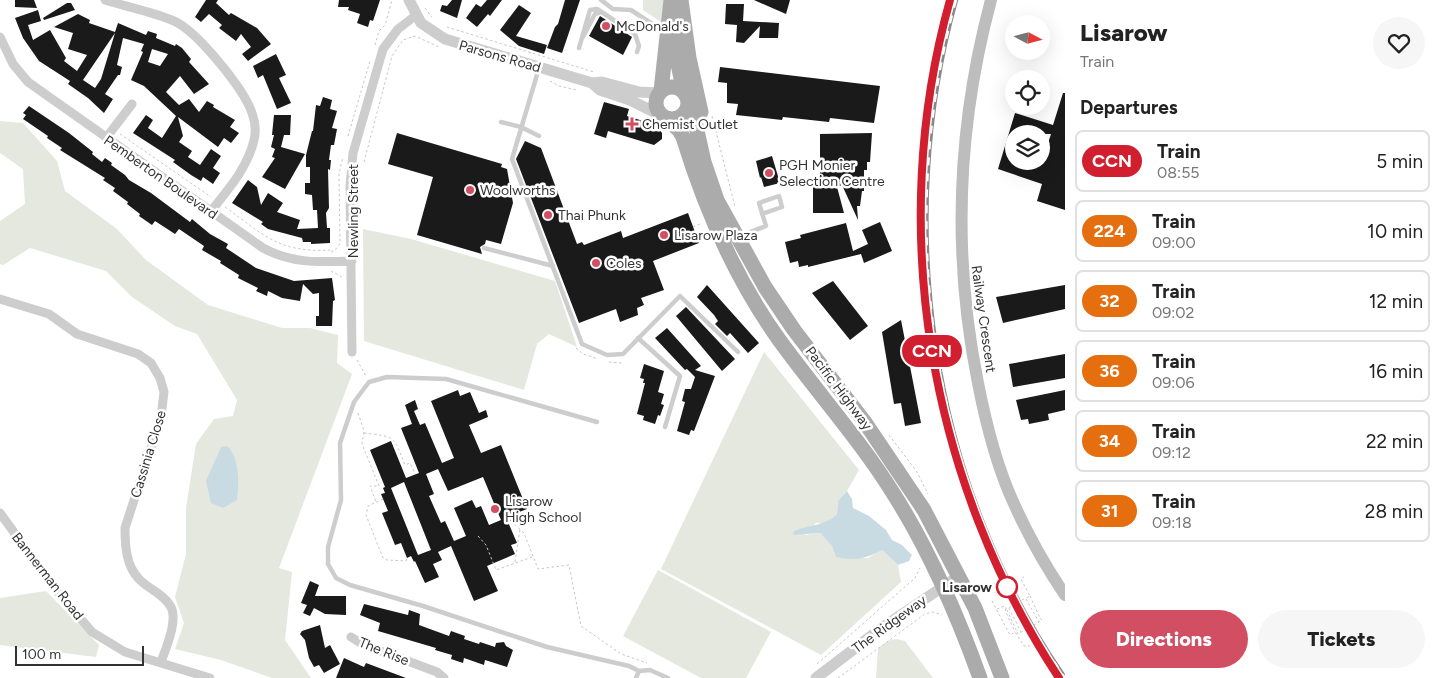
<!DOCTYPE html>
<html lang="en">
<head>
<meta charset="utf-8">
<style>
  :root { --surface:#fff; --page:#f6f6f6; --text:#222; --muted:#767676; --line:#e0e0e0; --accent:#d14e63 }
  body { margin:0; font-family:Figtree,sans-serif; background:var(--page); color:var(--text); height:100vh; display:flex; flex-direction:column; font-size:19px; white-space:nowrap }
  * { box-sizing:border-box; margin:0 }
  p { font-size:16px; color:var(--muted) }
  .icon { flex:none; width:28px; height:28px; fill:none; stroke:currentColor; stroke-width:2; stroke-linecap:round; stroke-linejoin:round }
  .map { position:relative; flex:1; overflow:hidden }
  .drawer { display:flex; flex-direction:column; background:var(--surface); width:375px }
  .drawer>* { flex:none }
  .badge { padding:0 10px; border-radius:16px; font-size:18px; line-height:32px }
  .needle { width:32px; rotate:97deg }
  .controls { position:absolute; left:1005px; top:15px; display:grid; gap:10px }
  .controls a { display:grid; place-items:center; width:45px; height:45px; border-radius:50%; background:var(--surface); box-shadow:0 5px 20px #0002; font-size:25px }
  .scale { position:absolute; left:15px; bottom:12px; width:129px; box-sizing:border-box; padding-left:5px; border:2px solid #333; border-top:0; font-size:14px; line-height:18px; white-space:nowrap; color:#333; -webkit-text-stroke:4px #fff; paint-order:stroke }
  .map>.badge { position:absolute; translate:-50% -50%; box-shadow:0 0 0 2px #fff }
  h2 { padding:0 15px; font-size:19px; line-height:45px }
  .round { display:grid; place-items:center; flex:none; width:52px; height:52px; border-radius:26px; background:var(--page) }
  .head { display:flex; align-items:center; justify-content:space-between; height:85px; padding:0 15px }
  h1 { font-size:24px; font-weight:800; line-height:38px }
  .primary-button { display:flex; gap:10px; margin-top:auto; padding:10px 15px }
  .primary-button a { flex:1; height:58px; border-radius:30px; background:var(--accent); color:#fff; font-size:20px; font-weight:800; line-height:58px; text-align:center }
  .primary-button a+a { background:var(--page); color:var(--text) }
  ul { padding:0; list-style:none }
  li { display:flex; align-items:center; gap:15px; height:62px; margin:0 10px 8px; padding:0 5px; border:2px solid var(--line); border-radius:8px }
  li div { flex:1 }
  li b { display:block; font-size:19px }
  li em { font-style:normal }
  li .badge { min-width:55px; font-weight:700; text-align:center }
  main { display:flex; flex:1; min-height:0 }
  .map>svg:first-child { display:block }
  .green { fill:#e4e8de }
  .water { fill:#c9dbe2 }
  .building { fill:#1a1a1a; fill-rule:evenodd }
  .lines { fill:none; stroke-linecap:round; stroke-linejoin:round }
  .path { stroke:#c7c7c7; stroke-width:1; stroke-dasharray:2.5 2.5; stroke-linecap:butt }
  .service { stroke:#cdcdcd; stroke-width:4.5 }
  .minor { stroke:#cdcdcd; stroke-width:9 }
  .tertiary { stroke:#cdcdcd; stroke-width:11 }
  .secondary { stroke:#bdbdbd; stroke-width:12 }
  .primary { stroke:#ababab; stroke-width:15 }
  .rail-casing { stroke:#888; stroke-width:4.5 }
  .rail { stroke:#fff; stroke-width:2.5; stroke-dasharray:8; stroke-linecap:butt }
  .path-bridge { stroke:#c7c7c7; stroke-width:1; stroke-dasharray:2.5 2.5; stroke-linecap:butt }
  .line-casing { stroke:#fff; stroke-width:11 }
  .line { stroke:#d11f2f; stroke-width:8 }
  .poi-dot { fill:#d14e63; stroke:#fff; stroke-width:2 }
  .stop-dot { fill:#fff; stroke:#d11f2f; stroke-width:2.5 }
  .labels { text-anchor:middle; stroke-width:5; stroke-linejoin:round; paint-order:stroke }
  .poi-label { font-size:14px; fill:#333; stroke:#fff; text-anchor:start }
  .street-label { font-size:14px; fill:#333; stroke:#fff }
  .stop-label { font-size:14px; font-weight:bold; fill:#333; stroke:#fff; text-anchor:end }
</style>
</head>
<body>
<main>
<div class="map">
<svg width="1065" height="678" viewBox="0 0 1065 678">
  <rect width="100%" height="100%" fill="#fff"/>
  <path class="green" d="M643,0h22l-4,22 -18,-12z
    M0,121l23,2 34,38 8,30 52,38 29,31 62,45 74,23h28l28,7 -1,28 15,11 -73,194 13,4 -7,68 26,38h-39l-51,-18 -46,-11 9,-26 -9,-26 11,-43v-46l10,-64 18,-25 19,-3 4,-16 -40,-66 -22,-8 -43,-29 -26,-26 -76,-23 -27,17 -3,-1v-43l25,-17 -2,-35 -23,-16z
    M363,229l48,10 144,42 22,66 -28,-13 -12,10 -13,46 -160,-49z
    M764,352l95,118 -12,21 -9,10 -1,13 -8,9h-13l-12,12 16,-2 12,13 4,11 32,1 14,-8 16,15 3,17 -80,73 -160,-86z
    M658,570l113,62 -25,46h-45l-78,-42z
    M46,591l53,54 -3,12 -96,-12v-47z
    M897,639l8,2 28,37h-57l2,-30 12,-8z"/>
  <path class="water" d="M227,446c13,12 12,37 10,54l-14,8 -12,-5 -5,-22 15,-34z
    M847,491l5,8 1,9 16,8 17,14 6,10 10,5 10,10 -3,6 -11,4 -16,-15c-16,9 -28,11 -46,7l-4,-11 -12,-13 -27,2 1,-4c15,-6 33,-6 43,-17l1,-13z"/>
  <path class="building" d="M15,0h19l3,8 -22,-1z
    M206,0h12l-2,3 13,12 2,-2 26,15 14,16 -23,17 -6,-7 9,-7 -10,-13 -5,7 -17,-13 3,-3 -13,-11 -8,8 -6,-5z
    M339,0h41l-7,21 -3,-1 -2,7 -11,-4 3,-9 -12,-4 1,-3h-11z
    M452,0h10l-5,18 -17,-7 2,-6 5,1z
    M487,0h15l-12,16 -2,-2 -11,13 -11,-9 10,-14 5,3z
    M565,0h15l-18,53 -15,-5 8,-21 3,-3z
    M754,0h36l-4,14z
    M67,3h4l4,7 -31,10 -1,-2z
    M726,4h18l-1,17 36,2 -1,15h-19l1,-12 -16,17 -8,-1 1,-17 -12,-1z
    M519,5l12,8 -15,23 31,9 -3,9 -25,-8 -19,-16z
    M38,10l3,11 -13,4 5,15 17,-10 16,28 -2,3 13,10 10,-16 -19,-6 5,-16 -19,-6 24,-13 12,6 -1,3 26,9 3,-9 28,12 2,-4 9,3 -1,4 19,8 1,-2 6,4 9,11 -2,3 20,22 -15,10 -14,-18 -14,16 13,13 10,-6 10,13 8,-11 7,4 -1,2 22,13 -5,7 9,6 -8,10 -7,-5 -6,9 -40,-30 5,19 -4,6 13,9 -4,6 12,8 11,-16 10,7 -8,12 7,5 -7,11 -10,-7 -2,4 -10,-6 -18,-13 2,-2 -42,-27 13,-18 7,5 -5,8 14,10 14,-22 -32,-30 -13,-6 12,-28 -2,-1 3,-7 -21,-6 -6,27 5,2 -2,8h-2l-13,19 8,5 -9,14 -16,-15 -20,-14 2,-3 -31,-20 -16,-23 -8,-20zM115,33l-14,46 -6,9 -12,-8zM152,49l16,5 -8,12 -12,-4z
    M600,16l32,21 -9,18 -34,-19z
    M276,54l10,21 -7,3 12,25 -14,6 -14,-34 -5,3 -5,-12z
    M720,67l160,19 -6,37 -44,-5 -1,4 -46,-5 -1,3 -46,-5 2,-11 -11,-1v-20l-9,-1z
    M1063,93h2v117l-28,-9 5,-17 -44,-15 17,-56 38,12zM1014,134h37l-9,27h-28z
    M323,97l9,3 -2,9 7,2 -5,17 5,1 -3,16h-3l-2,15h2l-1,10 -2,-1 1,39 -3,5 1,15h3v15l-19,1v-2h-8l-1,-4 -34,-9 -7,-5 2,-2 -31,-19 16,-23 9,7 4,18 7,-12 15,10 -6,9 23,8 -3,9 21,-1 -1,-18h-4l-1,-15 -7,-1v-11h5v-16h-4v-12l6,-24h1l3,-26 4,1z
    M604,102l25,7 -2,7 29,9 6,8v6l-8,6 -46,-14 -2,7 -12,-4z
    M29,106l40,27 24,19 -1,2 10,8 3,-4 7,5 -1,2 14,10 4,5 22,13 39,29 2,-3 18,15 18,10 -2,4 30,20 38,13 38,-3 3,22 -2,1 -1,25h-16v-10h3v-23l-6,1 -10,-10 -3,17 -18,-3 -14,-7 -1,5 -11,-5 2,-3 -20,-10 1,-3 -19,-12 1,-2 -19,-11 2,-4 -25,-17 -4,5 -20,-13 -3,4 -13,-9 1,-2 -13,-10 1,-2 -15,-11 2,-3 -12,-8 2,-2 -45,-28 2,-2 -15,-10 1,-2 -25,-17 3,-4 -3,-2z
    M274,115h17l-1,20h-6l-3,12 24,7 -20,35 -23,-12 13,-19 -3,-1 3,-8 -4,-2 3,-12h-2z
    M397,133l105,31 -1,3 6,2 6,34 -12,41 -15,-4 -1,4 -5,3 2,7 -65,-19 16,-58 -45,-13z
    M872,133l-2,29h-3v8h-3v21h-2l-2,15h-3l1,14 -16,-35 -5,2 7,26h-31v-35h7v-44z
    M525,141l16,7 36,96 5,-2 2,3 37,-14 2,7 65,-25 11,30 -46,18 11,29 -23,8 3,7 -7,3 1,7 -18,7 -4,-13 -37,14 -63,-164z
    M772,156l8,27 -16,4 -3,-10 -1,1 -4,-17z
    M880,222l12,29 -28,12 -3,-9 -53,13v-2l-9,2 -1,-6 -8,2 -5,-21 16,-4 -1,-3 46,-12 7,28 15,-7 -6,-14z
    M833,281l35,45 -18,14 -38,-47z
    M707,285l52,58 -11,10 -18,-20 -3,3 -12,-12 3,-3 -4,-6 -17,-18z
    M1065,285v24l-62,14 -7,-26z
    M686,307l49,52 -13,12 -46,-55z
    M901,320l20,103 -16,3 -4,-23 -7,1 -12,-72z
    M667,328l34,38 -6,4 20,6 -21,55 -3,-1 -2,5 -12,-4 8,-29 -3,-1 3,-12h6l4,-12 -8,-8 -2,1 -30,-32z
    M1065,354v24l-52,9 -4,-23z
    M644,364l20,7 -6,21 6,2 -3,10 3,1 -4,11 -2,-1 -3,9 -12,-4 1,-4 -7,-2 8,-31h-2l1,-4 -4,-1z
    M458,390l2,6 10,-4 9,21 7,-3 2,7 -19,8 12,28 20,-8 26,64 -18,7 2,5 -3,1 9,21 -6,2 4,9 -28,12 11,25 -24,10 -23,-55 -13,6 4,8 -9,4 6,13 -14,6 -10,-22 -1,1 -3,-6 -4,2 -6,-15 -6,2 -13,-32 6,-2 -7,-17 4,-1 -2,-5 2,-1 -15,-37 21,-9 15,37 13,-5 -18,-45 11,-4 -7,-19 10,-5 3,9 -4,2 6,14 5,-2 17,40 12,-5 -23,-57zM438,469l10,22 35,-14 18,43 -12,5 -8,-19 -5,2 -4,-8 -18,8 12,28 -12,5 -9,-20 -4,2 -12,-27 5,-2 -8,-20zM404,482l27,68 -13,5 -27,-67z
    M1065,390v20l-17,4 1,6 -20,4 -1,-5 -7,1 -5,-20z
    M310,581l9,4 -4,11h31v19l-21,-1 -11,-6 -4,8 -7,-3 4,-8 -6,-2z
    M364,604l44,11 1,-5 11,4 -1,11 30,11 2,-5 14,5 -1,3 15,5 1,-2 15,5 1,-4 8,-1 2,4 7,4 -6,17 -22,-7 -1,5 -20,-7 -1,5 -12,-4 1,-4 -17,-5 1,-2 -58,-17 2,-8 -20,-8z
    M320,625l5,23 5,-3 10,19 -16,9 -5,-8 -5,2 -5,-9 -4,-18 -5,-6 2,-3z
    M344,658l20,9 2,-4 40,15h-70z"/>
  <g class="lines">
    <path class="path" d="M425,8l7,9
      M447,27l147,45
      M375,45l4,-14 6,-6 7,-25
      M550,81l9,5 18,4
      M712,116l23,91
      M120,134l91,63
      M348,136l22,-75
      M364,162l28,-106 11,-16 12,-4 24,11
      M225,207c39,28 54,46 105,43
      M693,227l7,-3
      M331,252l4,-2 5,-6 -1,-70 4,-17
      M331,271l11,6
      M576,348l7,6 15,5
      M357,360l9,16
      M609,362l13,1
      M358,413l6,18 -2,13 17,42h-9l6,16
      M364,433c32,4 29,2 41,32l5,-2 5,11
      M889,435l28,37 11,22
      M383,499l-15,7 -2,9 17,43 4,2 19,1 1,-3
      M511,521l13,12 14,36 31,-4 12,61 40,28 26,9
      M478,536l8,9 10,25 36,-13
      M515,562l5,-33
      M1030,596l10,22
      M1026,599l13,23
      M1022,600l8,-4 -9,-17 3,-2
      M992,601l18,34 5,-3 9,14h9l14,21 -2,2
      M1009,608l12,24
      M997,609l8,-3 1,3 8,-4
      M1006,609l-1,1 10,22
      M1007,610l10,22
      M817,664l98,-86 5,-10
      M838,678l87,-64 8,-2 9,3"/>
    <path class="service" d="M601,0l12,9 18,1 32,21
      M583,37l12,-23 6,-2
      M579,48l11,-38 7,-1 38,25 4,12 -2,6
      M539,68l-27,91 70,185 25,11 16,-1 57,-58 58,56
      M501,122l20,5 18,9
      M740,236l26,-10 -7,-23 20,-7 3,11 -20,7
      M484,248l69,18
      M638,338l42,38 -15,51
      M597,422l-151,-43 -59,-2 -18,5 -15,20 -14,41 1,57 -13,47v17l8,14 14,7 73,21 124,41 82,19 10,5
      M636,678l3,-7 11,-1 18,8"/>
    <path class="minor" d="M105,0c22,7 48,12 69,21 23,10 70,68 78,92 3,8 4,19 2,27 -6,27 -26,50 -43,71
      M0,37l13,27 15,18 235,166c29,16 57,14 89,13
      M106,138l26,-34
      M0,299l49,15 28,20 61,20 13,9 9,15 4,14 -3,25 -36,111c0,17 1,38 14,51 9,10 24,14 32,28 7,14 -5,41 -10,55
      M352,352l-2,-166 3,-33 30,-104 15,-20 17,-13
      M0,513l55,76 37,43 33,20 85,26
      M351,637l11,7 75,28 7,6"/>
    <path class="tertiary" d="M409,0l12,23 24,16 147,44 10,-1 37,10 21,1
      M592,83l8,7 30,10 32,16
      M816,678l67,-51 76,-51"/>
    <path class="secondary" d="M991,0c-34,127 -39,254 -13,383 8,41 19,85 37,123 14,31 31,61 50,89"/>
    <path class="primary" d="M681,0l8,58 12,54
      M676,26l2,38 6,29
      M656 103a16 16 0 1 1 32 0a16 16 0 1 1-32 0Z
      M661,91l10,-91
      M686,96l6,12 12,54 13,38 48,87 29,43 70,91 60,89 51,98 27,70
      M665,118l14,12 4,7c22,72 53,143 97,204 37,51 80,99 113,152 37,58 64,121 87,185"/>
    <defs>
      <path id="rail" d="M956,0c-63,225 -25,485 109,678"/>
    </defs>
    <use href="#rail" class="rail-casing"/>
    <use href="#rail" class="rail"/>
    <path class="path-bridge" d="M1017,632l1,2 21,-12 3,-2 -2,-2"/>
  </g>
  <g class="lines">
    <defs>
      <path id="line" d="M950,0c-64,228 -21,481 109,678"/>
    </defs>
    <use href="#line" class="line-casing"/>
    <use href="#line" class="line"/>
  </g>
  <g class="poi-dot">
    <circle cx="606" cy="26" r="5"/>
    <path d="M629.5 116.5h5v5h5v5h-5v5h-5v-5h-5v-5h5z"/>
    <circle cx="769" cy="173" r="5"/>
    <circle cx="470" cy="190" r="5"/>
    <circle cx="548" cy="215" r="5"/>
    <circle cx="664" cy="235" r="5"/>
    <circle cx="596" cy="263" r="5"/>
    <circle cx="495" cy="509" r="5"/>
  </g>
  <circle class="stop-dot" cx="1007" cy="587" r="10"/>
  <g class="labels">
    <g class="poi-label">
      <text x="616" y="31">McDonald's</text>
      <text x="642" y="129">Chemist Outlet</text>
      <text x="779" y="170">PGH Monier<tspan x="779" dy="16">Selection Centre</tspan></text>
      <text x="480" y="195">Woolworths</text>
      <text x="558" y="220">Thai Phunk</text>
      <text x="674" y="240">Lisarow Plaza</text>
      <text x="606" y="268">Coles</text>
      <text x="505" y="506">Lisarow<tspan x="505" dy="16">High School</tspan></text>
    </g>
    <g class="street-label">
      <text transform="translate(500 56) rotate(16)" y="5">Parsons Road</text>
      <text transform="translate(161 177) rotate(35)" y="5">Pemberton Boulevard</text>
      <text transform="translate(353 211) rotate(-90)" y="5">Newling Street</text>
      <text transform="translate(984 319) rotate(82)" y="5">Railway Crescent</text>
      <text transform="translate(839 388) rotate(53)" y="5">Pacific Highway</text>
      <text transform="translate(148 454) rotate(-73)" y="5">Cassinia Close</text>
      <text transform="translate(48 576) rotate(52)" y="5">Bannerman Road</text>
      <text transform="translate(889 624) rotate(-36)" y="5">The Ridgeway</text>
      <text transform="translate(384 651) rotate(22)" y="5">The Rise</text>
    </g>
    <g class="stop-label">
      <text x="992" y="592">Lisarow</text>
    </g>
  </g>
</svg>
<div class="controls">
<a><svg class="needle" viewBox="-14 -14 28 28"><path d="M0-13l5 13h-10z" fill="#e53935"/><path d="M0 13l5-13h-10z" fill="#767676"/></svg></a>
<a><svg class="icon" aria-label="locate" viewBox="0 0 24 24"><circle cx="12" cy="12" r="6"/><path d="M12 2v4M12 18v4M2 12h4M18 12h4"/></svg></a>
<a><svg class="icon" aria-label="layers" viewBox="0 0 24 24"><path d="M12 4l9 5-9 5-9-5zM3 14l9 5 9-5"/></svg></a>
</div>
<div class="scale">100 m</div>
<b class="badge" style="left:932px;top:351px;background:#d11f2f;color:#fff">CCN</b>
</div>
<section class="drawer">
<div class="head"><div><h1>Lisarow</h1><p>Train</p></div><a class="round"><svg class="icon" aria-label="heart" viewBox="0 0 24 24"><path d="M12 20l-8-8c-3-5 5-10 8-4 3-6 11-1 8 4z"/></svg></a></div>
<h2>Departures</h2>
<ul>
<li><span class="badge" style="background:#d11f2f;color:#fff">CCN</span><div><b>Train</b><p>08:55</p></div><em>5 min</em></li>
<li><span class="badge" style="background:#e56e0f;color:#fff">224</span><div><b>Train</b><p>09:00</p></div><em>10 min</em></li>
<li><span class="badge" style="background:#e56e0f;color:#fff">32</span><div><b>Train</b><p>09:02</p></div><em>12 min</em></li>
<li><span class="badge" style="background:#e56e0f;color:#fff">36</span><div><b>Train</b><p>09:06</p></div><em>16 min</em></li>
<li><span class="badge" style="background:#e56e0f;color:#fff">34</span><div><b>Train</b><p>09:12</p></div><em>22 min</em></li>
<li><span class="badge" style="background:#e56e0f;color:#fff">31</span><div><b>Train</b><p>09:18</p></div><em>28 min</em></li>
</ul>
<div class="primary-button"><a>Directions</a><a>Tickets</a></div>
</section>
</main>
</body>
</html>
